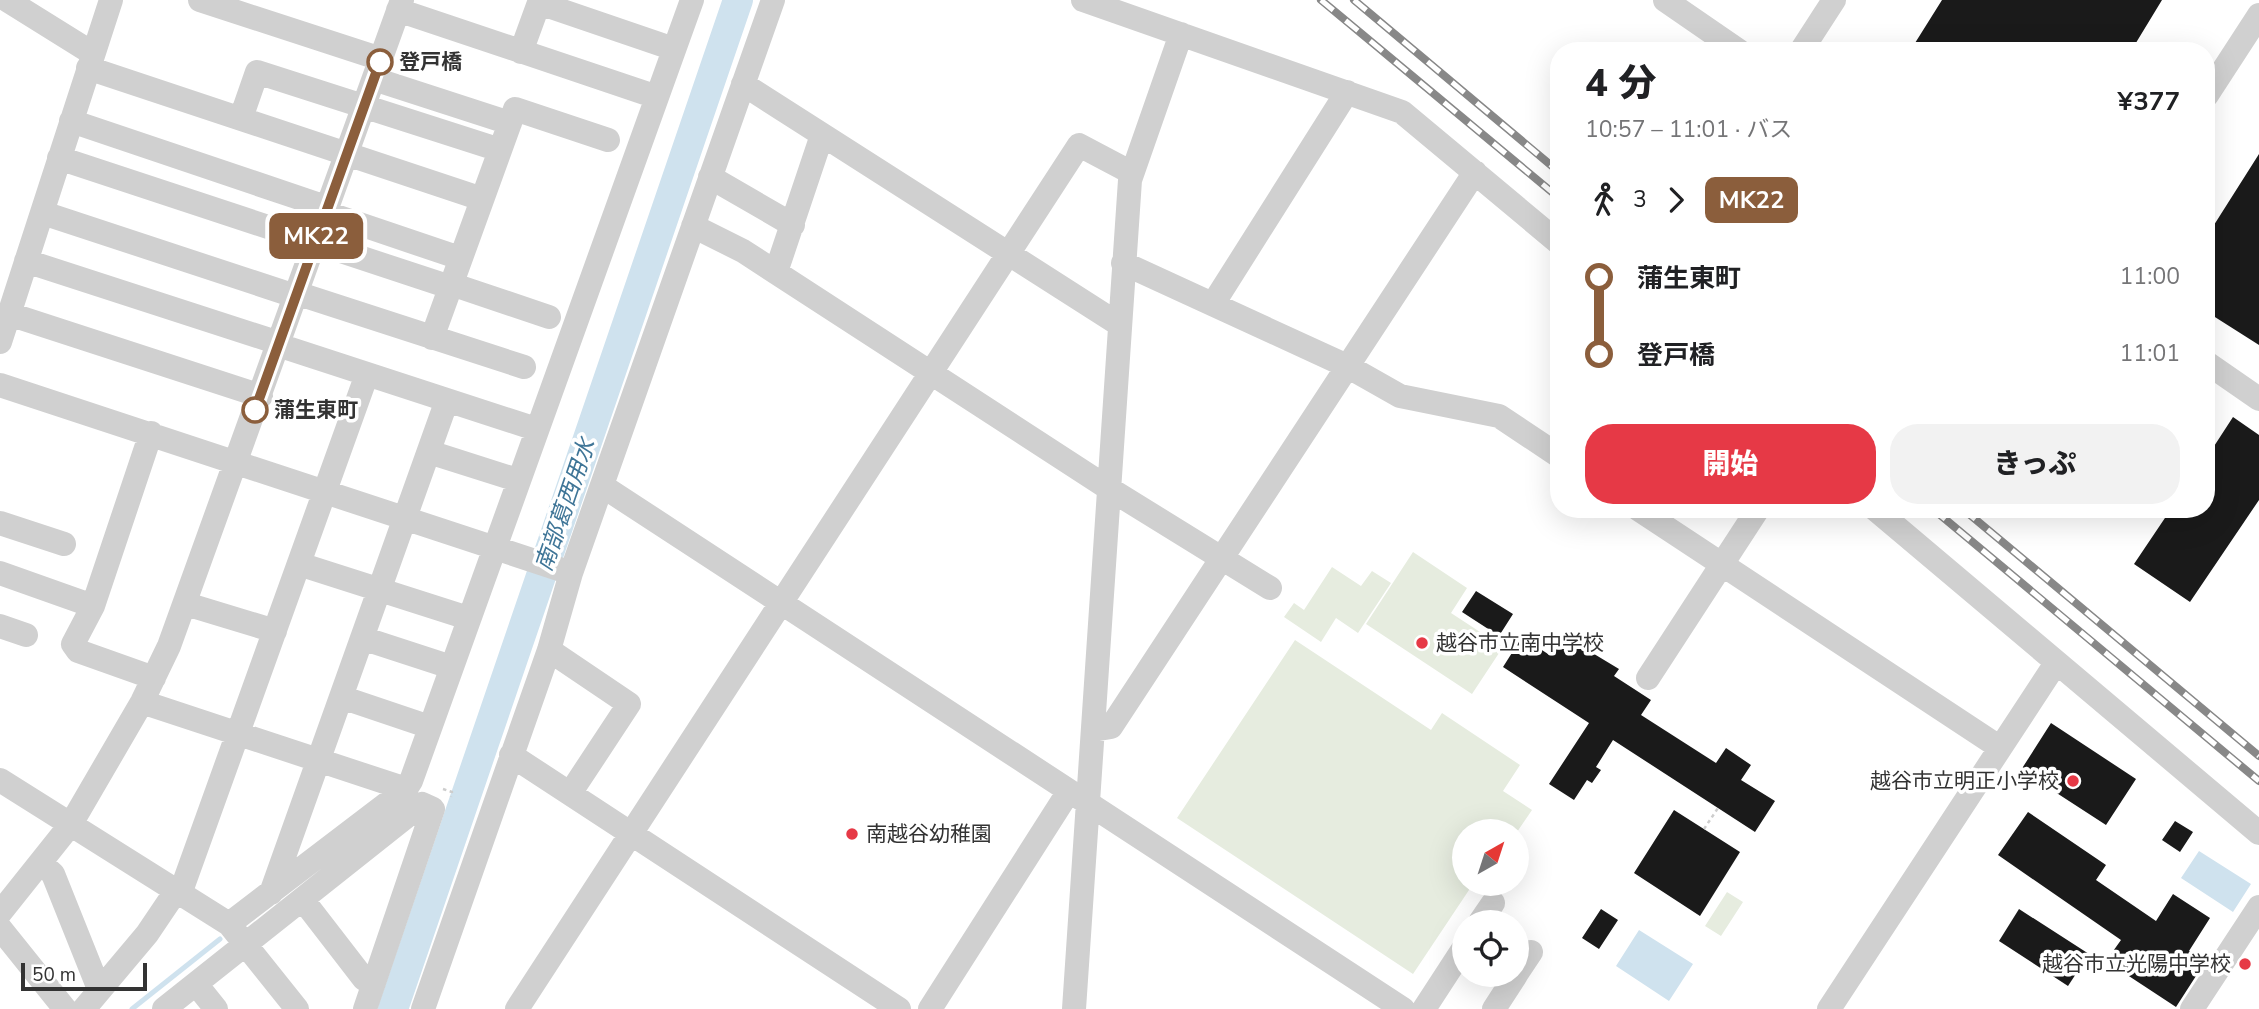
<!DOCTYPE html>
<html lang="ja">
<head>
<meta charset="utf-8">
<style>
  :root { --surface:#fff; --page:#f2f2f2; --text:#202124; --muted:#757577; --accent:#e63946 }
  body { margin:0; font-family:"Nunito Sans","Noto Sans JP",sans-serif; background:var(--page); color:var(--text); height:100vh; display:flex; flex-direction:column; font-size:26px; white-space:nowrap }
  * { box-sizing:border-box; margin:0 }
  p { font-size:23px; color:var(--muted) }
  .icon { flex:none; width:38px; height:38px; fill:none; stroke:currentColor; stroke-width:2; stroke-linecap:round; stroke-linejoin:round }
  .map { position:relative; flex:1; overflow:hidden }
  .side { position:absolute; left:1550px; top:42px; width:665px; height:476px; display:flex; flex-direction:column; background:var(--surface); border-radius:28px; box-shadow:0 7px 28px #0002 }
  .side>* { flex:none }
  .badge { padding:0 14px; border-radius:10px; font-size:24px; line-height:46px }
  .needle { width:46px; rotate:39deg }
  .tools { position:absolute; left:1452px; top:819px; display:grid; gap:14px }
  .tools a { display:grid; place-items:center; width:77px; height:77px; border-radius:50%; background:var(--surface); box-shadow:0 7px 28px #0002; font-size:35px }
  .scale { position:absolute; left:21px; bottom:18px; width:126px; box-sizing:border-box; padding-left:7px; border:4px solid #333; border-top:0; font-size:19px; line-height:24px; white-space:nowrap; color:#333; -webkit-text-stroke:5px #fff; paint-order:stroke }
  .map>.badge { position:absolute; translate:-50% -50%; box-shadow:0 0 0 4px #fff }
  .legs { display:flex; align-items:center; gap:10px; height:77px; padding:0 35px; font-size:23px }
  .legs p { margin-inline-start:auto }
  .overview { display:flex; align-items:center; justify-content:space-between; height:119px; padding:0 35px }
  h1 { font-size:38px; font-weight:800; line-height:52px }
  .button { display:flex; gap:14px; margin-top:auto; padding:14px 35px }
  .button a { flex:1; height:80px; border-radius:28px; background:var(--accent); color:#fff; font-size:28px; font-weight:800; line-height:80px; text-align:center }
  .button a+a { background:var(--page); color:var(--text) }
  ul { padding:0 35px; list-style:none }
  li { display:flex; align-items:center; gap:24px; height:77px; font-size:26px }
  li i { display:grid; place-items:center; width:10px; height:100%; margin:0 9px; background:currentColor }
  li i::after { content:''; width:18px; height:18px; margin:-9px; border:5px solid; border-radius:50%; background:var(--surface) }
  li p { margin-inline-start:auto }
  li:first-child i { background:linear-gradient(#0000 50%,currentColor 0) }
  li:last-child i { background:linear-gradient(currentColor 50%,#0000 0) }
  .map>svg:first-child { display:block }
  .green { fill:#e6ecdf }
  .water { fill:#cfe2ee }
  .lines { fill:none; stroke-linecap:round; stroke-linejoin:round }
  .stream { stroke:#cfe2ee; stroke-width:5 }
  .river { stroke:#cfe2ee; stroke-width:30 }
  .building { fill:#1a1a1a }
  .path { stroke:#cdcdcd; stroke-width:2.5; stroke-dasharray:3.5 3.5; stroke-linecap:butt }
  .minor { stroke:#d0d0d0; stroke-width:24 }
  .rail-casing { stroke:#888; stroke-width:8 }
  .rail { stroke:#fff; stroke-width:5; stroke-dasharray:16; stroke-linecap:butt }
  .line-1-casing { stroke:#fff; stroke-width:16 }
  .line-1 { stroke:#8b5e3c; stroke-width:10 }
  .stop-1-dot { fill:#fff; stroke:#8b5e3c; stroke-width:3.5 }
  .poi-dot { fill:#e63946; stroke:#fff; stroke-width:2.5 }
  .labels { text-anchor:middle; stroke-width:7; stroke-linejoin:round; paint-order:stroke }
  .stop-label { font-size:21px; font-weight:bold; fill:#333; stroke:#fff; text-anchor:start }
  .poi-label { font-size:21px; fill:#333; stroke:#fff; text-anchor:start }
  .water-label { font-size:23px; font-style:italic; fill:#3f7597; stroke:#fff }
</style>
</head>
<body>
<div class="map">
<svg width="2259" height="1009" viewBox="0 0 2259 1009">
  <rect width="100%" height="100%" fill="#fff"/>
  <path class="green" d="M1413,552l54,36 -16,25 52,34 -31,47 -106,-70z
    M1332,567l29,19 11,-15 19,12 -33,50 -22,-15 -15,24 -37,-25 10,-14 10,7z
    M1295,640l136,90 11,-17 78,52 -17,26 29,19 -15,22 -52,-1v53h8l-60,90 -236,-156z
    M1727,892l16,10 -22,34 -16,-10z"/>
  <path class="water" d="M2199,851l52,33 -18,28 -52,-34z
    M1639,930l54,34 -24,37 -53,-35z"/>
  <g class="lines">
    <path class="stream" d="M132,1009l88,-70"/>
    <path class="river" d="M393,1009l345,-1009"/>
  </g>
  <path class="building" d="M1942,0h220l-31,51h-221z
    M2259,154v191l-52,-33v-76z
    M2233,417l26,18v65l-69,102 -56,-38 37,-55h36v-52z
    M1476,591l37,23 -14,22 -37,-24z
    M1561,634l58,35 -5,7 37,24 -10,15 75,48 10,-15 25,17 -10,15 34,21 -20,31 -142,-92 -17,27 5,3 -9,13 -5,-3 -13,20 -25,-16 40,-61 -86,-56 19,-30 26,17z
    M2051,723l85,56 -30,46 -85,-55z
    M1674,810l66,42 -40,64 -66,-43z
    M2028,812l78,53 -10,15 60,41 17,-27 37,24 -21,33 16,11 -29,45 -70,-46 15,-21 -123,-85z
    M2175,821l18,11 -13,20 -18,-12z
    M1601,909l17,11 -19,29 -17,-11z
    M2019,909l70,45 -21,32 -69,-45z"/>
  <g class="lines">
    <path class="path" d="M443,789l9,3 -1,5
      M1704,829l14,-21"/>
    <path class="minor" d="M7,0l85,53
      M200,0l181,59
      M1083,0l319,112 157,131
      M1665,0l74,51
      M539,3l135,46
      M398,10l253,85
      M1801,51l33,-51
      M521,52l19,-52
      M88,68l394,131
      M374,79l136,44
      M743,84l377,241
      M2207,95l52,-80
      M241,118l16,-46 243,78
      M71,121l255,86
      M59,158l391,129
      M710,177l83,48
      M324,212l136,46
      M43,213l252,83
      M693,226l50,25 365,237 162,100
      M26,261l253,82
      M1123,263l224,103 53,30 99,20 60,40
      M776,272l46,-137
      M451,284l98,33
      M296,293l228,74
      M1213,304l134,-212
      M9,314l252,82
      M432,338l83,-229 93,31
      M0,342l111,-342
      M278,345l258,84
      M2207,363l52,36
      M0,385l571,188
      M151,433l-58,173 -20,38 5,7 76,27
      M429,452l88,28
      M604,487l799,522
      M1638,509l361,238
      M1875,509l384,324
      M0,523l64,21
      M299,564l169,54
      M0,573l93,33
      M186,604l89,27
      M0,626l26,9
      M362,638l89,29
      M549,650l80,54 -58,88
      M1648,678l110,-169
      M341,697l89,30
      M142,702l264,87
      M1093,730l18,-3 364,-555
      M511,755l388,254
      M0,780l229,144 68,85
      M41,863l12,11 46,115
      M271,893l176,-493
      M180,894l187,-520
      M303,900l61,79 10,4
      M0,913l71,-89 71,-122 27,-56 233,-646
      M1480,922l13,-19
      M229,924l177,-135 5,-8 281,-781
      M0,928l65,81
      M1517,973l14,-21
      M196,984l20,25
      M84,1009l63,-75 29,-43
      M164,1009l258,-205 11,5 -68,200
      M423,1009l126,-359 22,-77 202,-573
      M517,1009l562,-864 53,28
      M930,1009l139,-218
      M1074,1009l56,-829 51,-146
      M1424,1009l41,-63
      M1494,1009l22,-34
      M1829,1009l227,-346
      M2192,1009l67,-102"/>
    <defs>
      <path id="rail" d="M1321,0l238,198
        M1354,0l205,172
        M1933,509l326,272
        M1963,509l296,247"/>
    </defs>
    <use href="#rail" class="rail-casing"/>
    <use href="#rail" class="rail"/>
  </g>
  <g class="lines">
    <defs>
      <path id="line-1" d="M255,410l125,-348"/>
    </defs>
    <use href="#line-1" class="line-1-casing"/>
    <use href="#line-1" class="line-1"/>
  </g>
  <g class="stop-1-dot">
    <circle cx="380" cy="62" r="12"/>
    <circle cx="255" cy="410" r="12"/>
  </g>
  <g class="poi-dot">
    <circle cx="1422" cy="643" r="7"/>
    <circle cx="2073" cy="781" r="7"/>
    <circle cx="852" cy="834" r="7"/>
    <circle cx="2245" cy="964" r="7"/>
  </g>
  <g class="labels">
    <g class="stop-label">
      <text x="399" y="69">登戸橋</text>
      <text x="274" y="417">蒲生東町</text>
    </g>
    <g class="poi-label">
      <text x="1436" y="650">越谷市立南中学校</text>
      <text x="2059" y="788" text-anchor="end">越谷市立明正小学校</text>
      <text x="866" y="841">南越谷幼稚園</text>
      <text x="2231" y="971" text-anchor="end">越谷市立光陽中学校</text>
    </g>
    <g class="water-label">
      <text transform="translate(565 505) rotate(-71)" y="8">南部葛西用水</text>
    </g>
  </g>
</svg>
<div class="tools">
<a><svg class="needle" viewBox="-14 -14 28 28"><path d="M0-13l5 13h-10z" fill="#e53935"/><path d="M0 13l5-13h-10z" fill="#757577"/></svg></a>
<a><svg class="icon" aria-label="locate" viewBox="0 0 24 24"><circle cx="12" cy="12" r="6"/><path d="M12 2v4M12 18v4M2 12h4M18 12h4"/></svg></a>
</div>
<div class="scale">50 m</div>
<b class="badge" style="left:316px;top:236px;background:#8b5e3c;color:#fff">MK22</b>
<section class="side">
<div class="overview"><div><h1>4 分</h1><p>10:57 – 11:01 · バス</p></div><b>¥377</b></div>
<div class="legs"><svg class="icon" aria-label="walk" viewBox="0 0 24 24"><circle cx="13" cy="4" r="2"/><path d="M13 8l-2 6 4 7M11 14l-3 7M7 12l3-4h3l4 4"/></svg>3<svg class="icon" aria-label="forward" viewBox="0 0 24 24"><path d="M9 5l7 7-7 7"/></svg><b class="badge" style="background:#8b5e3c;color:#fff">MK22</b></div>
<ul>
<li><i style="color:#8b5e3c"></i><b>蒲生東町</b><p>11:00</p></li>
<li><i style="color:#8b5e3c"></i><b>登戸橋</b><p>11:01</p></li>
</ul>
<div class="button"><a>開始</a><a>きっぷ</a></div>
</section>
</div>
</body>
</html>
